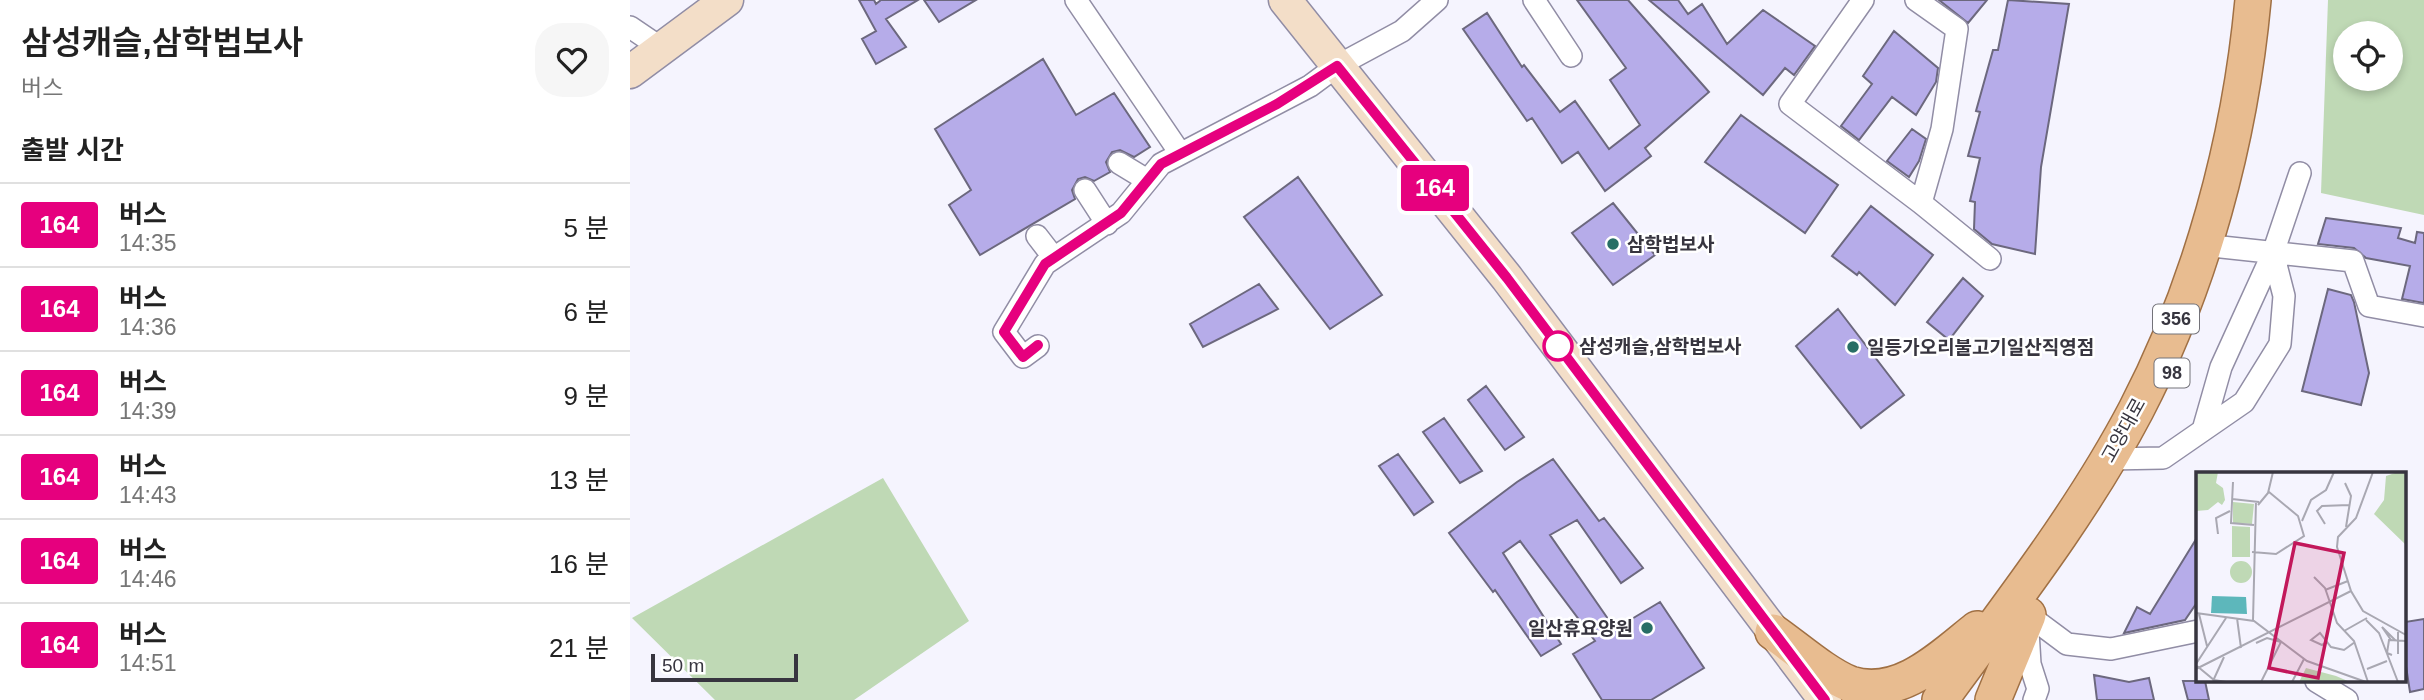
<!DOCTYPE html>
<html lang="ko">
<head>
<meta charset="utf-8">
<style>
  :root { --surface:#fff; --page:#f6f6f6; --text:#222; --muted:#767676; --line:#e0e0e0 }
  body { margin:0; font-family:Arial,"Noto Sans KR",sans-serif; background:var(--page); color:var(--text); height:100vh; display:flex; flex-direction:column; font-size:26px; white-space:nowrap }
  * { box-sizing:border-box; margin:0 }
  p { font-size:23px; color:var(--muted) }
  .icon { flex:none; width:38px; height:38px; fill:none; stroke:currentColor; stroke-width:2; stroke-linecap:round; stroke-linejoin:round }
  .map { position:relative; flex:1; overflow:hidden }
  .sheet { display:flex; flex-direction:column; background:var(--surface); width:630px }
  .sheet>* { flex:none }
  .badge { padding:0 14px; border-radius:5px; font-size:24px; line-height:46px }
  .tools { position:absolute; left:1703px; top:21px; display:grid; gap:14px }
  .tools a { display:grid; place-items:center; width:70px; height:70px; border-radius:50%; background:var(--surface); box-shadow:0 4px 10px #0003; font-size:35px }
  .scale { position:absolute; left:21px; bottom:18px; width:147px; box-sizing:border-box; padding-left:7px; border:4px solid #37353f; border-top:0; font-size:19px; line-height:24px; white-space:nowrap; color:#37353f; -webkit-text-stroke:5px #fff; paint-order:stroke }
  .map>.badge { position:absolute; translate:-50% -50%; box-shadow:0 0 0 4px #fff }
  h2 { padding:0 21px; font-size:26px; line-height:63px }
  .round { display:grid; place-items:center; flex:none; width:74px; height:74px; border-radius:28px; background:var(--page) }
  .head { display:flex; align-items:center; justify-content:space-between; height:119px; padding:0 21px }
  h1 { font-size:33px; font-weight:600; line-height:52px }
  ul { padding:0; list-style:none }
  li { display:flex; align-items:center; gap:21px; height:84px; padding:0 21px; border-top:2px solid var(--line) }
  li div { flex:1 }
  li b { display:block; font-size:26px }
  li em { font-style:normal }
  li .badge { min-width:77px; font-weight:700; text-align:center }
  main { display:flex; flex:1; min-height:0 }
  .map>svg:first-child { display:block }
  .green { fill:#bfd9b5; fill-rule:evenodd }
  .building { fill:#b6ace9; stroke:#6c687e; stroke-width:2 }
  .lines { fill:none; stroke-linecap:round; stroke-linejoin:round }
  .street-casing { stroke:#918da5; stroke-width:24 }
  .secondary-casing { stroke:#918da5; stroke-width:35 }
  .primary-casing { stroke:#a07044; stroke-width:38 }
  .street { stroke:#fff; stroke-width:21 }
  .secondary { stroke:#f3dec8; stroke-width:32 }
  .primary { stroke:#e8bc90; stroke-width:35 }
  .line-casing { stroke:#fff; stroke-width:16 }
  .line { stroke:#e6007e; stroke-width:10 }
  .poi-dot { fill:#276e65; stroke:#fff; stroke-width:2.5 }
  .stop-dot { fill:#fff; stroke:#e6007e; stroke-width:3.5 }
  .labels { text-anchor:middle; stroke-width:5; stroke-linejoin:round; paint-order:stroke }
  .shield { fill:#fff; stroke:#737279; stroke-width:2 }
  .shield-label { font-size:18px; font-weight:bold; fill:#37353f }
  .poi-label { font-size:19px; font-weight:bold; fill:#37353f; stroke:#fff; text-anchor:start }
  .stop-label { font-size:19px; font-weight:bold; fill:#37353f; stroke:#fff; text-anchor:start }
  .street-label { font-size:19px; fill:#37353f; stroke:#fff }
  .inset-road { fill:none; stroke:#a9a8b2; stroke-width:2 }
  .view { fill:#c2185b; fill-opacity:0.15; stroke:#c2185b; stroke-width:3.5 }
  .inset-edge { fill:none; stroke:#37353f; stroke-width:3.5 }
</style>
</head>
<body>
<main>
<section class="sheet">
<div class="head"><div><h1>삼성캐슬,삼학법보사</h1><p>버스</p></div><a class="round"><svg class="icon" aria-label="heart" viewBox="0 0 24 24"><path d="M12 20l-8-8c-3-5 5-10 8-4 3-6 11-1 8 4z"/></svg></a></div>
<h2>출발 시간</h2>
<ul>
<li><span class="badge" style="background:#e6007e;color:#fff">164</span><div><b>버스</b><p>14:35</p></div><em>5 분</em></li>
<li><span class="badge" style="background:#e6007e;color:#fff">164</span><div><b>버스</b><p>14:36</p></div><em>6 분</em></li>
<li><span class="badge" style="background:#e6007e;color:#fff">164</span><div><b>버스</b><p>14:39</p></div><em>9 분</em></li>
<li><span class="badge" style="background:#e6007e;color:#fff">164</span><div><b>버스</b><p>14:43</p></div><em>13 분</em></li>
<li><span class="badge" style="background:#e6007e;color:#fff">164</span><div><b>버스</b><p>14:46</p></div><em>16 분</em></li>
<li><span class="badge" style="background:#e6007e;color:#fff">164</span><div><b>버스</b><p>14:51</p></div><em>21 분</em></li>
</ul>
</section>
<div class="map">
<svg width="1794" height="700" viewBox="0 0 1794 700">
  <rect width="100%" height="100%" fill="#f5f4fe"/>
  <path class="green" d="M1698,0h96v215l-103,-22zM1715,33h45v46h-45z
    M253,478l86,143 -115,79h-139l-83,-82z"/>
  <path class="building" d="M229,0h15l2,4 5,-4h37l-32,19 20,28 -30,17 -14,-25 14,-8z
    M294,0h52l-37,22z
    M947,0h51l81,92 -64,56 6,8 -46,35 -27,-39 -16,11 -30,-45 -5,3 -64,-92 24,-16 35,54 2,-2 36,47 15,-11 34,48 31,-24 -30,-45 16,-12z
    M1019,0h29l10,14 14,-10 25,40 36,-34 52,36 -21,29 -9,-7 -22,27z
    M1309,0h48l-19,23z
    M1378,0l61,4 -28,163 -6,87 -43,-10 -18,-15 1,-27 -5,-1 10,-43 -12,-2 12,-44 -4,-1 17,-61h5z
    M1264,31l44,37 -2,14 -20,33 -24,-18 -33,43 -18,-14 31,-42 -9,-8z
    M413,59l33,56 38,-22 36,54 -16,10 -14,-7 -8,2 -6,10 4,10 -16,9 -9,-4 -7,2 -6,11 3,9 -95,56 -31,-50 22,-15 -36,-61z
    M1111,115l97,70 -33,48 -100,-71z
    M1282,129l14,10 -7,22 -10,16 -22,-16z
    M668,177l84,118 -52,34 -86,-112z
    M983,203l42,52 -42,30 -41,-52z
    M1241,206l62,49 -38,50 -36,-33 -2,3 -25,-19z
    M1696,218l75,10 -3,10 17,5 2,-11 7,1v70l-22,-4 8,-33 -44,-8 -12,-10 -36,-4z
    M1333,278l20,18 -34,44 -22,-18z
    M629,284l19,25 -75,38 -13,-23z
    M1698,289l23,6 3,7 15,71 -8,32 -59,-14z
    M1208,309l66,86 -43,33 -65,-82z
    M856,386l38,51 -19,13 -37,-50z
    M814,418l38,53 -22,12 -37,-51z
    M768,454l35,48 -19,13 -35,-49z
    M923,459l46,62 5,-3 39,50 -22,15 -44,-63 -27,15 65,94 45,-27 44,66 -53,32h-49l-29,-46 22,-13 -75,-100 -17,12 58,91 -20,12 -46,-66 -2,2 -44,-59 68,-51z
    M1568,536v65l-13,19 -61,13 13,-26 13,7z
    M1794,619v70l-14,3 -5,-32v-38z
    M1464,675l35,7 20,-4 5,22h-57z
    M1553,681h22l4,19h-21z"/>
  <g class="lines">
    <defs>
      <path id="street" d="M446,0l104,153
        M904,0l37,56
        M1233,0l-73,104 131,99 21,-74 15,-100 -41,-29
        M0,27l31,21
        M489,163l28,17
        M455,190l22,34
        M1291,203l69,56
        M407,236l17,22
        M1573,245l150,16 16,45 55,10
        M408,346l-15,11 -19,-25 41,-68 76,-51 40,-49 149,-78 27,-20 65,-35 35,-31
        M1573,430l18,-63 52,-114 27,-80
        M1478,459l55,-1 81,-56 36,-58 4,-48 -11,-43
        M1398,615l39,29 44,5 87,-18
        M1398,631l2,33 8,25 -4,11
        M1686,681l31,19"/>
      <path id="secondary" d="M655,0l222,278 318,422
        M0,72l97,-72"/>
      <path id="primary" d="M1143,632c23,16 52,42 77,52 49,16 92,-27 127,-55
        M1310,700c68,-93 142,-187 196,-290 65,-125 104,-269 117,-410
        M1363,700l35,-85"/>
    </defs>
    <use href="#street" class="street-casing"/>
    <use href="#secondary" class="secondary-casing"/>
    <use href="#primary" class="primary-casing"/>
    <use href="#street" class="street"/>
    <use href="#secondary" class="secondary"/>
    <use href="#primary" class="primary"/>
  </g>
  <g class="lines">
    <defs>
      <path id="line" d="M408,345l-15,12 -19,-25 41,-68 76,-51 40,-49 116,-60 60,-38 170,212 318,422"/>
    </defs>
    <use href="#line" class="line-casing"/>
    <use href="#line" class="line"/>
  </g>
  <g class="poi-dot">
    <circle cx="983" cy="244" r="7"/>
    <circle cx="1223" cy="347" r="7"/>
    <circle cx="1017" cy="628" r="7"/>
  </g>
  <circle class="stop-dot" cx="928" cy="346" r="14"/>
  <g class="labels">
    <g class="shield">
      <rect x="1523" y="304.5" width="46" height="29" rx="5"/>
      <rect x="1524.5" y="358.5" width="35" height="29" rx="5"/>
    </g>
    <g class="shield-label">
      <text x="1546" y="325">356</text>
      <text x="1542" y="379">98</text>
    </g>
    <g class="poi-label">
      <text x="997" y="251">삼학법보사</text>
      <text x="1237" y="354">일등가오리불고기일산직영점</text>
      <text x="1003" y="635" text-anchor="end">일산휴요양원</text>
    </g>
    <g class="stop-label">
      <text x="949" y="353">삼성캐슬,삼학법보사</text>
    </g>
    <g class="street-label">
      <text transform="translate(1493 430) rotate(-61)" y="7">고양대로</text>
    </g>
  </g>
  <g transform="translate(1566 472)">
    <rect width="210" height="210" fill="#f5f4fe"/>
    <path d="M0,0h22l-2,11 7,5 2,12 -3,5 -4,-3 -10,8 -12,1zM202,0h8v73l-32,-31 10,-14 2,-24zM37,30l21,2 -2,20 -19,-1zM36,54l18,1v30h-18zM34 100a11 11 0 1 1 22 0a11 11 0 1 1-22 0ZM110,196l30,8 14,6h-51z" fill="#bfd9b5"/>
    <path d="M16,124l34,1 1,17 -36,-1z" fill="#5db7bb"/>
    <path class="inset-road" d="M177,0l-17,46 -18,19 -1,10 14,44 12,20 43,24M37,10l-2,41 23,2M149,11l6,13 -5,31M36,27l27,3M62,33l10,-12 5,-21M106,49l9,-21 15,-10 8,-18M129,52l-8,-13 5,-5 27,-1M22,62l-2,-16 14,-7M56,80l24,2 28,-18 -6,-20 -29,-24M118,105l11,11 12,35 17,18 14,41M129,118l23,-9M0,141l58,8 53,40 59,21M3,142l8,32M41,146l4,30M57,148l3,-119M170,148l13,13 19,49M148,159l23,-13M202,160v22M195,168l-9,-13 13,13M130,170l-4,3 -11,-5 9,-7 11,14 13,3 11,-8M60,171l11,-5 14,4 -20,40M196,183l-5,-2 2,-13 17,1M0,192l30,-46M1,194l17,14 12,2M0,197l155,-78M171,197l20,-8M17,209l11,-24M96,210l12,-23"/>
    <path class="view" d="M99,71l49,10 -26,125 -49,-10z"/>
    <rect width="210" height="210" class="inset-edge"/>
  </g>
</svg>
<div class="tools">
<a><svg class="icon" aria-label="locate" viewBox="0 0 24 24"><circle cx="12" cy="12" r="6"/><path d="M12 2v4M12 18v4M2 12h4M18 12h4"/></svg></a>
</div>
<div class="scale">50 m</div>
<b class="badge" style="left:805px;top:188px;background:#e6007e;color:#fff">164</b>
</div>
</main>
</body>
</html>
